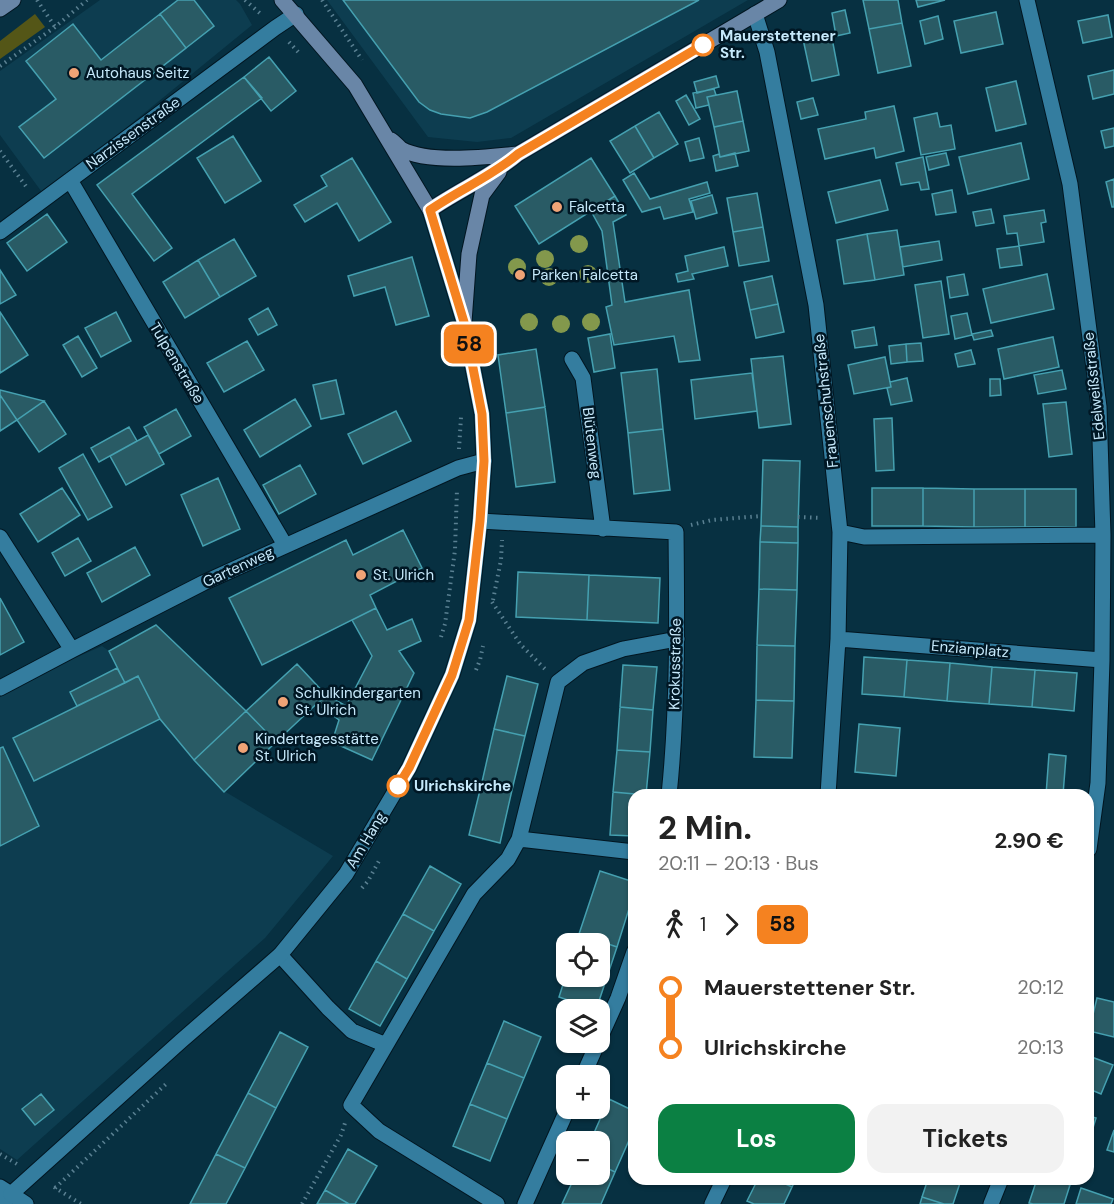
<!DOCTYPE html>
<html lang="de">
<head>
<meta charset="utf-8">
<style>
  :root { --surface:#fff; --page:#f2f2f2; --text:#222; --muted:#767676; --accent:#0b8043 }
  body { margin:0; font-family:"DM Sans",sans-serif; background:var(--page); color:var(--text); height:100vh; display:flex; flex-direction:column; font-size:22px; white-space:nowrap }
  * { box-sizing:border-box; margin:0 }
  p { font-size:20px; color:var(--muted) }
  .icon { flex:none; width:33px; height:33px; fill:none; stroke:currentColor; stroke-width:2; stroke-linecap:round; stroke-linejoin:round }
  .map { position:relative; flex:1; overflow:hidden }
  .drawer { position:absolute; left:628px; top:789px; width:466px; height:396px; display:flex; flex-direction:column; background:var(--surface); border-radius:18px; box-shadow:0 2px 4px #0004 }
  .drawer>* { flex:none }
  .badge { padding:0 12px; border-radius:9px; font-size:21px; line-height:39px }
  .controls { position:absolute; left:556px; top:933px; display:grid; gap:12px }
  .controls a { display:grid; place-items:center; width:54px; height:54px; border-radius:12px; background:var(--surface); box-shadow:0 2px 4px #0004; font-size:30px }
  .map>.badge { position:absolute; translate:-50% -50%; box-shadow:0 0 0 3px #fff }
  .legs { display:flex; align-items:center; gap:9px; height:66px; padding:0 30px; font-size:20px }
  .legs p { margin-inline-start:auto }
  .summary { display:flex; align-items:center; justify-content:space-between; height:102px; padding:0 30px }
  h1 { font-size:33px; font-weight:700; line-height:45px }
  .action { display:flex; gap:12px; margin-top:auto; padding:12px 30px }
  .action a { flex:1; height:69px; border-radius:18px; background:var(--accent); color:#fff; font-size:24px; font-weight:700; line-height:69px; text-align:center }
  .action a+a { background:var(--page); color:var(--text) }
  ul { padding:0 30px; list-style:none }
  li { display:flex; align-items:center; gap:21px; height:60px; font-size:22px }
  li i { display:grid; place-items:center; width:9px; height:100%; margin:0 8px; background:currentColor }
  li i::after { content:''; width:15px; height:15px; margin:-8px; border:4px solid; border-radius:50%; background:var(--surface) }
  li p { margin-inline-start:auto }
  li:first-child i { background:linear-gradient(#0000 50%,currentColor 0) }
  li:last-child i { background:linear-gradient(currentColor 50%,#0000 0) }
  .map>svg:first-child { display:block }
  .built { fill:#0d3d50 }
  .green { fill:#545617 }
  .building { fill:#295b65; stroke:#45a0b0; stroke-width:1.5 }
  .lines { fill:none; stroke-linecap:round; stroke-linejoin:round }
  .minor-casing { stroke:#021621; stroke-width:17 }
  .tertiary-casing { stroke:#021621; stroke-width:17 }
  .secondary-casing { stroke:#021621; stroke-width:17 }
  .path { stroke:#5a8092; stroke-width:4; stroke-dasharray:1.5 4.5; stroke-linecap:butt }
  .minor { stroke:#347d9f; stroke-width:15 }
  .tertiary { stroke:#347d9f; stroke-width:15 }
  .secondary { stroke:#6986a7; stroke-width:15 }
  .tree { fill:#83984c }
  .line-1-casing { stroke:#fff; stroke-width:14 }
  .line-1 { stroke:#f58220; stroke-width:9 }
  .stop-1-dot { fill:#fff; stroke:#f58220; stroke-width:3 }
  .poi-dot { fill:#efa376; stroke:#001724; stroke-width:2 }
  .labels { text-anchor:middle; stroke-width:5; stroke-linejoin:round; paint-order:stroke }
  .stop-label { font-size:15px; font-weight:bold; fill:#c6e9fb; stroke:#001724; text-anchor:start }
  .poi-label { font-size:15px; fill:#c6e9fb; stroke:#001724; text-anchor:start }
  .street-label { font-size:15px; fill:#c6e9fb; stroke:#001724 }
</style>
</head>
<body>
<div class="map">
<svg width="1114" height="1204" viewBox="0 0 1114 1204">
  <rect width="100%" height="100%" fill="#073041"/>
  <path class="built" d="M100,0h136l4,4 12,21 -208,170 -44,-60v-64z
    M327,0h421l-237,138 -34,4 -49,-5z
    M102,646l7,5 15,31 14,-6 86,115 109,65 -68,82 -248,222 -17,-11v-452l75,-39z"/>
  <path class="green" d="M35,14l10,13 -45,32v-18z"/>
  <path class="building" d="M178,0h16l20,26 -28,22 -26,-34z
    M343,0h356l-212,112 -17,6 -29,-4 -11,-4 -11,-8z
    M863,0h35l4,23 -33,6z
    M916,0h29l-27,7z
    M845,10l5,23 -14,3 -4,-23z
    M996,12l7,32 -42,9 -7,-32z
    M160,14l26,34 -142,110 -25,-31 37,-28 -30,-38 47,-37 28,36z
    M1108,15l4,22 -29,6 -5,-22z
    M938,16l5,23 -18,5 -5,-23z
    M902,23l9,43 -33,7 -9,-44z
    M831,33l8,42 -27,6 -9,-42z
    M269,57l27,34 -25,20 -27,-34z
    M1114,70v24l-21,5 -5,-23z
    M716,76l3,11 -22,6 -3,-11z
    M244,77l18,21 -130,96 40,54 -18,13 -57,-76z
    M1016,81l10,43 -30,7 -10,-43z
    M714,89l2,6 -9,2 2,8 -13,3 -3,-15z
    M737,91l6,30 -29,6 -7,-30z
    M686,95l14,24 -11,6 -13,-24z
    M813,98l5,17 -17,4 -4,-17z
    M894,106l10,45 -28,7 -2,-10 -49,11 -7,-30 48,-10 -1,-7z
    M659,112l19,32 -24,14 -19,-32z
    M937,113l3,14 11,-2 4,24 -34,6 -7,-37z
    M743,121l6,30 -29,6 -6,-30z
    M635,126l19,32 -24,15 -20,-32z
    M1114,128v18l-9,2 -4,-17z
    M233,136l28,45 -36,22 -28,-45z
    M699,138l5,20 -14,3 -5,-19z
    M1021,143l8,36 -61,15 -9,-37z
    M735,153l3,13 -22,5 -3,-15 6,-2 1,3z
    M946,153l3,12 -20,5 -3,-13z
    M923,157l6,32 -8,1 -2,-8 -18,3 -5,-22z
    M352,158l39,64 -32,19 -22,-38 -32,19 -11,-17 33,-19 -6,-10z
    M591,158l24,38 -76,48 -24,-38z
    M634,173l16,26 57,-17 3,11 -21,6 4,13 -29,7 -4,-12 -18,5 -19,-32z
    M1114,179v28h-2l-6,-25z
    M880,180l8,30 -52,13 -8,-31z
    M952,190l4,22 -20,3 -4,-21z
    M757,193l6,34 -30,5 -6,-34z
    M712,195l5,18 -21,6 -5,-18z
    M615,196l11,19 -13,7 12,80 64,-12 11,70 -21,2 -5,-26 -60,9 -8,-38 6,-2 -10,-74 -11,-20z
    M991,209l3,14 -18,3 -3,-14z
    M1044,210l2,12 -5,1 3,19 -25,4 -2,-13 -10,1 -3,-18z
    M47,214l20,28 -40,29 -20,-28z
    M763,227l6,34 -30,5 -6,-34z
    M897,230l7,45 -29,5 -8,-46z
    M867,234l8,46 -31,4 -7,-44z
    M234,239l22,37 -36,21 -22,-37z
    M939,241l3,19 -39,7 -3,-20z
    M1019,246l3,19 -22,3 -3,-19z
    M724,247l4,19 -36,8 2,5 -16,3 -2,-8 12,-3 -3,-15z
    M412,257l17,59 -33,9 -11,-38 -31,9 -6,-20z
    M198,260l22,37 -35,21 -22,-36z
    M0,270l16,25 -16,9z
    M964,274l4,21 -18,3 -3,-21z
    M1047,274l7,35 -63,14 -8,-34z
    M772,276l6,28 -28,6 -6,-28z
    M941,281l8,53 -26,4 -8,-53z
    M778,304l6,28 -28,6 -6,-28z
    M268,308l9,17 -19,10 -9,-16z
    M0,312l28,43 -28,18z
    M116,312l15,29 -30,16 -16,-29z
    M967,313l5,22 -17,4 -4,-23z
    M874,327l3,18 -22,3 -3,-17z
    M991,330l2,6 -19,4 -2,-6z
    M610,334l5,34 -21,4 -6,-34z
    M78,336l19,32 -15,9 -19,-32z
    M1053,337l6,30 -55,12 -6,-30z
    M247,341l17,29 -40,22 -17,-29z
    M921,343l2,18 -16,1 -1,-18z
    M906,344l1,18 -16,2 -2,-18z
    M536,349l9,58 -39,6 -8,-58z
    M971,350l4,14 -17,3 -3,-13z
    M783,356l8,68 -32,4 -8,-69z
    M885,357l6,30 -37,7 -6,-29z
    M657,369l6,60 -35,4 -7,-60z
    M1062,370l4,19 -28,5 -4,-19z
    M752,373l5,38 -62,8 -4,-39z
    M907,378l5,23 -21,4 -4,-17 4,-1 -1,-5z
    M990,379h10l1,16 -11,1z
    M336,380l8,34 -23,5 -8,-34z
    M0,390l44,11 -27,19 -17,-25z
    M0,395l17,25 -17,11z
    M295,399l16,27 -51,31 -16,-27z
    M44,401l22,33 -27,18 -22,-32z
    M1066,402l6,52 -23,3 -6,-53z
    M545,407l10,75 -39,5 -10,-74z
    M176,409l15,27 -32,18 -15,-27z
    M396,411l15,30 -48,23 -15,-30z
    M892,418l2,52 -18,1 -2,-52z
    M129,427l8,14 -38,21 -8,-14z
    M663,429l7,61 -36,4 -6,-61z
    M148,435l16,29 -38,21 -16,-29z
    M83,454l29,53 -24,13 -29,-52z
    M763,460l37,1 -2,66 -37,-1z
    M300,465l16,29 -37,20 -16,-29z
    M218,478l22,51 -37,17 -22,-51z
    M62,488l18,27 -42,27 -18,-28z
    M872,488h51v38h-51z
    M923,488l51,1v38l-51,-1z
    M974,489h51v38h-51z
    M1025,489h51v38h-51z
    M761,526l37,1v16l-38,-1z
    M403,530l19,38 -52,27 6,13 -114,57 -33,-67 117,-58 7,15z
    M78,538l13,23 -26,15 -13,-23z
    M760,542l38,1 -1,47 -38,-1z
    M135,547l15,28 -48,27 -15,-29z
    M518,572l71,3 -2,45 -71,-3z
    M589,575l71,3 -2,45 -71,-3z
    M759,589l38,1 -2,56 -38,-1z
    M0,598l24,44 -24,13z
    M376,608l11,22 25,-11 9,22 -22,10 15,22 -42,87 -40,-18 7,-22 -22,-16 9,-9 20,11 26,-50 -20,-36z
    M156,625l90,86 -52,49 -34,-41 -22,-43 -13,7 -16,-32z
    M757,645l38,1 -1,55 -38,-1z
    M864,657l43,3 -3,37 -42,-3z
    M907,660l43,3 -3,38 -43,-4z
    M950,663l42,4 -3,37 -42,-3z
    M297,664l29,31 -50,47 -30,-31z
    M623,665l34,2 -4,43 -33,-3z
    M992,667l43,3 -3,37 -43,-3z
    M117,668l8,15 -48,23 -7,-14z
    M1035,670l42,3 -3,38 -42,-4z
    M138,676l22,43 -126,62 -21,-43z
    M507,676l31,8 -13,52 -31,-7z
    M756,700l38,1 -2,57 -38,-1z
    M620,707l33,3 -3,42 -33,-2z
    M246,711l30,31 -52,50 -30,-32z
    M859,724l41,4 -4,48 -41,-4z
    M494,729l31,7 -13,54 -30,-8z
    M3,747l36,79 -39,20v-98z
    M617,750l33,2 -4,43 -33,-3z
    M1049,754l17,2 -3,39h-17z
    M482,782l30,8 -12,53 -31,-8z
    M726,790l43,2v3h-43z
    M613,792l33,3h-12v41l-24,-1z
    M430,866l31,18 -27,47 -31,-17z
    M600,871l34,11v11l-17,54 -38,-13z
    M403,914l31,17 -27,48 -31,-18z
    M579,934l38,13 -21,63 -37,-13 8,-25v4h33v-32h-24z
    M376,961l31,18 -27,47 -31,-17z
    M1097,998l17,4v35l-25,-6z
    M504,1021l37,16 -17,41 -37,-15z
    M280,1032l28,15 -32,61 -28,-15z
    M1089,1056l24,9 -12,29 -12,-5z
    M487,1063l37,15 -17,41 -37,-15z
    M248,1093l28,15 -31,60 -29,-14z
    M41,1094l13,16 -19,15 -13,-16z
    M609,1099l25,12v18l-19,43 -15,-7v-23h-10z
    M470,1104l37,15 -17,42 -37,-15z
    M1089,1116l7,2 -7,23z
    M1114,1130v22l-7,-2z
    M348,1149l29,17 -22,38h-6l-24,-14z
    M216,1154l29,14 -19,36h-36z
    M600,1165l15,7 -14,32h-39l14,-30h24z
    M758,1179h17l17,8 -8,17h-30l-7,-3z
    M775,1179h21l-4,8z
    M928,1179h21l11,4 -7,21h-9l-22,-7z
    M1037,1179h16l17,6 -6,19h-31l-4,-1z
    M1081,1188l32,11 -2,5h-35z
    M325,1190l24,14h-32z
    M922,1197l22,7h-24z"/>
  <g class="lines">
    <defs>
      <path id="minor" d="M1027,0l43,184 29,223 4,128 -1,125 -4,123 -9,66
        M755,14l12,38 49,253 24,227 -2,107 -10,156
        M70,180l215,365
        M0,232l275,-204 21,-14
        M572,359l11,19 20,151
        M480,521l196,11c1,88 2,176 -7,263
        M840,532l24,5 239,-2
        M0,537l72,113
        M838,639l264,21
        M0,688l72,-38 131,-67 255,-115 26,-7
        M519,839l115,13
        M280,955l48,53 24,23 34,14 -35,60 28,26 118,73
        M600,1038l18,-40 16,-46
        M386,1045l88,-151 34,-35 11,-20 39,-157 25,-19 40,-14 54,-10
        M583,1076l15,-34
        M0,1187l11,7 -9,10
        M525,1204l43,-96
        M712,1204l12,-25
        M991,1204l10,-25"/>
      <path id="tertiary" d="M26,1204l-15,-10 170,-153 99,-86 66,-81 63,-106 43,-93 17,-55 11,-99 4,-60 -2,-47 -18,-92 -34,-112"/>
      <path id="secondary" d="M282,0l73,85 75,125c29,-20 62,-34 88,-56l261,-154
        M0,9l13,-9
        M391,140c3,2 7,6 10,9 27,15 86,8 117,5
        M464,322l5,-68 13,-59 17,-23"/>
    </defs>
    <use href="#minor" class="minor-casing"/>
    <use href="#tertiary" class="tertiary-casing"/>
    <use href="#secondary" class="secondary-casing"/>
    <path class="path" d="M37,0l18,27
      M245,0l17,15
      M322,0l40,60
      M289,42l11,12
      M0,66l55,-39 32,-27
      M0,151l28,38
      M459,449l2,-32
      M798,517l23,1
      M691,525l21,-5 49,-4
      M493,600l8,-40 1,-20
      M492,602l29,43 24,24
      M441,637l4,-13 10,-74 2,-61
      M476,670l4,-10 3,-14
      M362,888l6,-7 12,-22
      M0,1154l17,10
      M54,1187l27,17
      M55,1188l111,-104
      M302,1204l39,-69 4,-12"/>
    <use href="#minor" class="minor"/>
    <use href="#tertiary" class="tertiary"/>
    <use href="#secondary" class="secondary"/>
  </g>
  <g class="tree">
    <circle cx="579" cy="244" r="9"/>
    <circle cx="545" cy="259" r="9"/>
    <circle cx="517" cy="267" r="9"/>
    <circle cx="588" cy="274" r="9"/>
    <circle cx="549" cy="277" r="9"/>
    <circle cx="529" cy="322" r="9"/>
    <circle cx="591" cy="322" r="9"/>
    <circle cx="561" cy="324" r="9"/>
  </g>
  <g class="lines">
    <defs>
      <path id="line-1" d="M398,786l11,-18 43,-93 17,-55 11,-99 4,-60 -2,-47 -18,-92 -34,-112c29,-20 62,-34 88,-56l185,-109"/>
    </defs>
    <use href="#line-1" class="line-1-casing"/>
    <use href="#line-1" class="line-1"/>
  </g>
  <g class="stop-1-dot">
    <circle cx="703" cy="45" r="10"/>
    <circle cx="398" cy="786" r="10"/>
  </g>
  <g class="poi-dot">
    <circle cx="74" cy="73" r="6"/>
    <circle cx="557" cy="207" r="6"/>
    <circle cx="520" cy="275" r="6"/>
    <circle cx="361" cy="575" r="6"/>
    <circle cx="283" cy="702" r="6"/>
    <circle cx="243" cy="748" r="6"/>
  </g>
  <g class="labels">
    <g class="stop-label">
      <text x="720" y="41">Mauerstettener<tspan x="720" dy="17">Str.</tspan></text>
      <text x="414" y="791">Ulrichskirche</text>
    </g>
    <g class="poi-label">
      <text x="86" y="78">Autohaus Seitz</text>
      <text x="569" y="212">Falcetta</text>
      <text x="532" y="280">Parken Falcetta</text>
      <text x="373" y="580">St. Ulrich</text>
      <text x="295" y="698">Schulkindergarten<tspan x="295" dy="17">St. Ulrich</tspan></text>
      <text x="255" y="744">Kindertagesstätte<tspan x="255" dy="17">St. Ulrich</tspan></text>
    </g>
    <g class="street-label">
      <text transform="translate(133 133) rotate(-36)" y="5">Narzissenstraße</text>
      <text transform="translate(177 363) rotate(59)" y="5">Tulpenstraße</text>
      <text transform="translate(1094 386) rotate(-96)" y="5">Edelweißstraße</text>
      <text transform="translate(826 401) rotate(-96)" y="5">Frauenschuhstraße</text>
      <text transform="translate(592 443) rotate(83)" y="5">Blütenweg</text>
      <text transform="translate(238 567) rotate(-25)" y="5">Gartenweg</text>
      <text transform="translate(970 649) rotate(5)" y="5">Enzianplatz</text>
      <text transform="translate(675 664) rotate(-89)" y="5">Krokusstraße</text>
      <text transform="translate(366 840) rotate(-59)" y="5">Am Hang</text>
    </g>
  </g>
</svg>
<div class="controls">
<a><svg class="icon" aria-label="locate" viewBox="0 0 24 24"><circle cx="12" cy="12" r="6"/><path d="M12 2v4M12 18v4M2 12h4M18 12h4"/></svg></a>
<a><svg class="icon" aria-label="layers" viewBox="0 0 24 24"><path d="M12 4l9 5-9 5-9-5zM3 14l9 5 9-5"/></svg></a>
<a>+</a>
<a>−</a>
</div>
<b class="badge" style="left:469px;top:344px;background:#f58220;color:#111">58</b>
<section class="drawer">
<div class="summary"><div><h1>2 Min.</h1><p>20:11 – 20:13 · Bus</p></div><b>2.90 €</b></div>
<div class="legs"><svg class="icon" aria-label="walk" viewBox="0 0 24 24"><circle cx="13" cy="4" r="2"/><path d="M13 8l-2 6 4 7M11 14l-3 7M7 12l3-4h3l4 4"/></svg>1<svg class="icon" aria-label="forward" viewBox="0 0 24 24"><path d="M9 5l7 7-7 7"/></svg><b class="badge" style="background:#f58220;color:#111">58</b></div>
<ul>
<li><i style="color:#f58220"></i><b>Mauerstettener Str.</b><p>20:12</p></li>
<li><i style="color:#f58220"></i><b>Ulrichskirche</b><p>20:13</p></li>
</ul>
<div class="action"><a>Los</a><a>Tickets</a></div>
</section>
</div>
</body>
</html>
